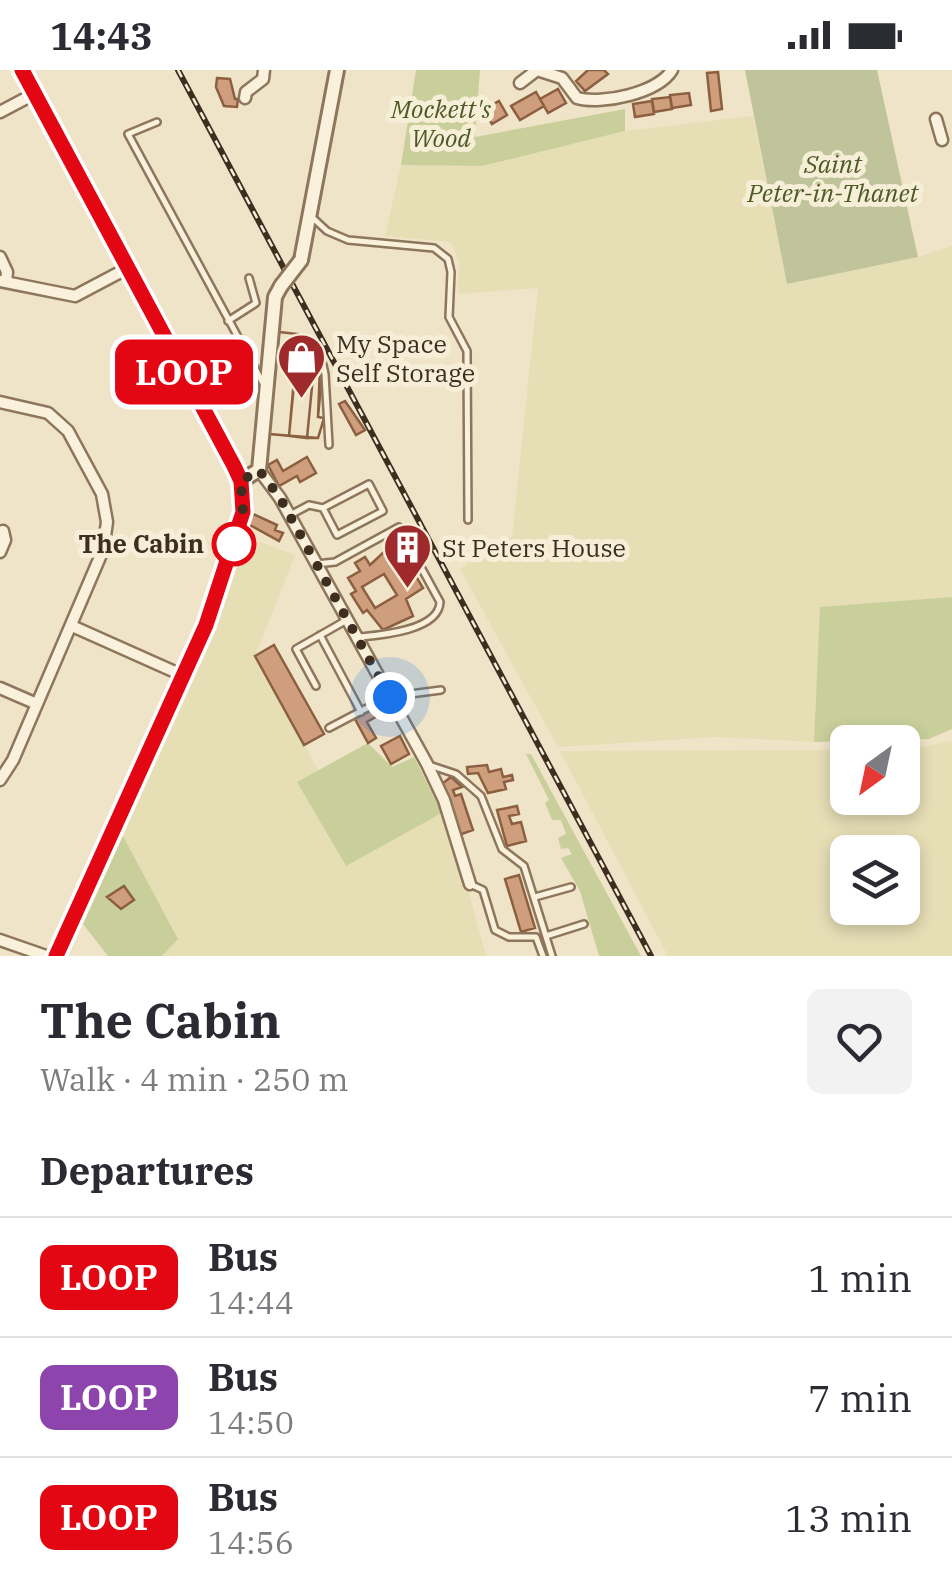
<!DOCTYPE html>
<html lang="en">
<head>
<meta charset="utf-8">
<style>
  :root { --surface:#fff; --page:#f2f2f3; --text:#2b2b33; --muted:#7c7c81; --line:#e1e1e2 }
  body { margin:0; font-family:"IBM Plex Serif",serif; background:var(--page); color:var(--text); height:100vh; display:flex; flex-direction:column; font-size:38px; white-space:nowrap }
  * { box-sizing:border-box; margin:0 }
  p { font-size:32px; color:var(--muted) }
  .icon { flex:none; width:55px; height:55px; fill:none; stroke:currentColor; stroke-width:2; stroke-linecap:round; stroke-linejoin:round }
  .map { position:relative; height:886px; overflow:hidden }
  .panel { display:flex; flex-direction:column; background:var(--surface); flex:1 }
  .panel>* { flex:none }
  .badge { padding:0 20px; border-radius:15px; font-size:35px; line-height:65px }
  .needle { width:65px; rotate:213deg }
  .fabs { position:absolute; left:830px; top:655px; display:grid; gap:20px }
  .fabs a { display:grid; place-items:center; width:90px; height:90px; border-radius:15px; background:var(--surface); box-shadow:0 5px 15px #0003; font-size:50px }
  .you { position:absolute; width:50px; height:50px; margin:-25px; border:8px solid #fff; border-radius:50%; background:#1a73e8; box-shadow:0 0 0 15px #1a73e833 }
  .map>.badge { position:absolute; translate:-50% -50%; box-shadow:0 0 0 5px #fff }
  h2 { padding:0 40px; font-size:38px; line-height:90px }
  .round { display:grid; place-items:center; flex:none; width:105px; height:105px; border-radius:15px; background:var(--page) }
  .overview { display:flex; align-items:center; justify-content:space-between; height:170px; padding:0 40px }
  h1 { font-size:48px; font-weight:700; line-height:75px }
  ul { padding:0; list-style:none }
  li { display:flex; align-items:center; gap:30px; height:120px; padding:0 40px; border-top:2px solid var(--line) }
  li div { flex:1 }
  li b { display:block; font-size:38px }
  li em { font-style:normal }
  li .badge { min-width:110px; font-weight:700; text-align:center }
  .status { display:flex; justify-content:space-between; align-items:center; height:70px; padding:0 50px; background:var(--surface); direction:ltr }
  .status svg { height:28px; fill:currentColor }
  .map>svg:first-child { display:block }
  .farmland { fill:#e6deb5; fill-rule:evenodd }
  .green { fill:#c9cf9b }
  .cemetery { fill:#bfc49a }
  .building { fill:#cf9f7d; stroke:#8d5f41; stroke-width:2.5; fill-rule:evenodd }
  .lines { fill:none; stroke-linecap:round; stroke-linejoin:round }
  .service-casing { stroke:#8d765c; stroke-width:10 }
  .minor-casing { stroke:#8d765c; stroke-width:15 }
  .tertiary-casing { stroke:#8d765c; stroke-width:18 }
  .secondary-casing { stroke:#6f573f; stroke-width:19 }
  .service { stroke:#faf1dc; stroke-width:5 }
  .minor { stroke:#faf1dc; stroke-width:10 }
  .tertiary { stroke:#faf1dc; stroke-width:12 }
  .secondary { stroke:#faf1dc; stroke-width:14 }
  .rail-casing { stroke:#3d2e20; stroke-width:6 }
  .rail { stroke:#f7eed8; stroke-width:2.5; stroke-dasharray:8; stroke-linecap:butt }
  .tertiary-bridge-casing { stroke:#8d765c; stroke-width:18; stroke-linecap:butt }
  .tertiary-bridge { stroke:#faf1dc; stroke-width:12 }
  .line-casing { stroke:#fff; stroke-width:22 }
  .line { stroke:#e30613; stroke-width:15 }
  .walk { stroke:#3d2e20; stroke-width:10; stroke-dasharray:0 18 }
  .stop-dot { fill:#fff; stroke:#e30613; stroke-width:5 }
  .labels { text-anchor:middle; stroke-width:10; stroke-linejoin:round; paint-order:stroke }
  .park-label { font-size:25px; font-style:italic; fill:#4d5a26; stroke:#f7eed8 }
  .poi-label { font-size:25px; fill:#3d2e20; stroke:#f7eed8; text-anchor:start }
  .stop-label { font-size:25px; font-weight:bold; fill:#3d2e20; stroke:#f7eed8; text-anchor:end }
</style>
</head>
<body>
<div class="status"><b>14:43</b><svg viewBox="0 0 49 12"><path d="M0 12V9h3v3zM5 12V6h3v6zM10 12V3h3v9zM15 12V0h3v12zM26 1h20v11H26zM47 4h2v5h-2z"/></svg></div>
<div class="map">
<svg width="952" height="886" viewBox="0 0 952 886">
  <rect width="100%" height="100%" fill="#f0e4c8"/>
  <path class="farmland" d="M753,46l34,168 131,-27 34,-11v351l-132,11 -6,134 -98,-5 -158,10 -98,-178 52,-32 26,-249 -80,6 1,-32 -8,-20 -66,-6 16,-71 81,1 143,-35z
    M247,467l48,18 -40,101 63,114 -20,12 48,84 96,-53 8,8 36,135h-324l15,-17 -54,-103 68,-155z
    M952,671v215h-284l-108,-205 287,-1 1,48h54l1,-47zM902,782v56h-54v-56z"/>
  <path class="green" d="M416,0h64l-5,67 150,-28v22l-143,35 -81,-1z
    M952,527v132l-23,10 -115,3 6,-135z
    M368,673l24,24 22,-10 28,56 -96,53 -49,-84z
    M526,684h5l110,202h-42l-19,-65 -19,-33 11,-4 -4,-6 -7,1 -3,-11 8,-4 -5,-14h-9l-7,-17 4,-3z
    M123,766l55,103 -16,17h-54l-25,-32z"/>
  <path class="cemetery" d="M745,0h132l41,187 -131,27z"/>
  <path class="building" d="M588,0h16l4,4 -23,17 -9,-10z
    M718,2l4,37 -11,2 -4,-38z
    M217,8l13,1 5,20h3l-1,8 -13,-1 -8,-19z
    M558,19l8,14 -18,10 -8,-14z
    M536,22l8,14 -24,14 -9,-14z
    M689,23l2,12 -19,3 -2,-13z
    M670,27l2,12 -18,3 -2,-13z
    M499,31l8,14 -15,9 -9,-14z
    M652,31l2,13 -19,3 -2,-13z
    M279,262l19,2 -9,102 -20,-2z
    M279,262l19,2 -2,30 24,3 -2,50 6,1 -6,20 -49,-4z
    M296,294l18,2 -7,72 -18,-2z
    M314,296l6,1 2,8 -4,42 6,1 -6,20h-11z
    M345,331l20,29 -9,5 -17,-31z
    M307,387l9,16 -16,9 -3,-6 -18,10 -11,-21 9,-5 6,11z
    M253,444l24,11 -2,5 8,3 -4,8 -31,-17z
    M386,480l6,11 11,-7 20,34 -17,11 7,17 -30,14 -16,-20 -4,3 -12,-19 5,-3 -8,-13 12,-7 -5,-8 10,-6 5,8zM384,504l13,21 -22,13 -13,-21z
    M274,575l50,89 -20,11 -49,-89z
    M375,638l4,7 -12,7 9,16 -8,5 -13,-24z
    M400,666l9,18 -18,10 -10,-18z
    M487,695l2,7 12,-3 2,8 9,-2 1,5 -9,2 2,7 -18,4 -10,-20 -10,1 -1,-7z
    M451,707l11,10 -9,3 2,6 6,-2 12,36 -14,5 -17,-51z
    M517,736l2,8 -10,2 3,8 9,-2 5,19 -19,5 -10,-36z
    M519,805l16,53 -14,4 -16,-53z
    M124,816l10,14 -13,9 -14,-12z"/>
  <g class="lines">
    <defs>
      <path id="service" d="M157,52l-29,12 136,251
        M314,149l13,12 21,9 86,8 14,11 3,13 -2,45 18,34 1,169
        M228,251l28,-18 -7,-25
        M310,282l13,13 2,9 4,71
        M369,414l14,27 -46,24 -14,-27z
        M292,444l17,-9 14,3
        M316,494l19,-2 64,-35 41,75c-1,28 -57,33 -80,35
        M320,565l41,77
        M316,616l-20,-37 49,-28
        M393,633l17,-9 31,-4
        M329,658l59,-31
        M429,695l27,9 25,22 21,53 22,17 28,90
        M470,814l13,6 12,40 14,7h27l7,19
        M535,827l36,-10
        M546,866l38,-12"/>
      <path id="minor" d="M520,13l17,-13 25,8 15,20c25,7 81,-5 95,-28
        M245,28l1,-6 17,-13 1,-9
        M0,42l34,-18
        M936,49l6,21
        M0,187l7,15 -1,10
        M0,211l75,15 53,-28
        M0,332l48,11 20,18 34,63 5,28 -4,28 -90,210 -13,20
        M259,400l21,28 147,266 17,36 26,84
        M0,482l5,-12 -2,-9
        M72,556l112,50
        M0,618l37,16
        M0,870l46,16"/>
      <path id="tertiary" d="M301,190l36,-190
        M241,411l18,-11 16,-173 6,-11"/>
      <path id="secondary" d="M22,0l212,396 7,15 2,31 -38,113 -149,331"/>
    </defs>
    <use href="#service" class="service-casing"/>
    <use href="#minor" class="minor-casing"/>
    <use href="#tertiary" class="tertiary-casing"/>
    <use href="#secondary" class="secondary-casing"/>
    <use href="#service" class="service"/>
    <use href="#minor" class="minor"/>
    <use href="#tertiary" class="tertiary"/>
    <use href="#secondary" class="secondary"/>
    <defs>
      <path id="rail" d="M178,0l473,886"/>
    </defs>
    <use href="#rail" class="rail-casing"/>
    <use href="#rail" class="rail"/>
    <defs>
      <path id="tertiary-bridge" d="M281,216l20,-26"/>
    </defs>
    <use href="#tertiary-bridge" class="tertiary-bridge-casing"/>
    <use href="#tertiary-bridge" class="tertiary-bridge"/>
  </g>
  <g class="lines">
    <defs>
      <path id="line" d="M22,0l212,396 7,15 2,31 -37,113 -150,331"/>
    </defs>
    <use href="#line" class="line-casing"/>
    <use href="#line" class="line"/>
    <path class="walk" d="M234,474l9,-32 -2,-31 18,-11 21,28 110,199"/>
  </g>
  <defs>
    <symbol id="shop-pin" viewBox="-11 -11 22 30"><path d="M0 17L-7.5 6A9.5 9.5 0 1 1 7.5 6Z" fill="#9e2a2b" stroke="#f7eed8"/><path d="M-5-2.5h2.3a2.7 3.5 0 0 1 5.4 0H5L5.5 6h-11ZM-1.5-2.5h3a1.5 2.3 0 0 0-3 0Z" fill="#fff"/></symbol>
    <symbol id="building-pin" viewBox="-11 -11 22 30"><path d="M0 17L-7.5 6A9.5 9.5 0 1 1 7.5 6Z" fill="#9e2a2b" stroke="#f7eed8"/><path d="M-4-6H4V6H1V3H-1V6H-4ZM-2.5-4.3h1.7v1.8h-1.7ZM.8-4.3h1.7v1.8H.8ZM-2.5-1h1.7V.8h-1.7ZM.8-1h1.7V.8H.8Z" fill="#fff"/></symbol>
  </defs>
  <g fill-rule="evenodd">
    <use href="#shop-pin" x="274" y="260" width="55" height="75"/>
    <use href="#building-pin" x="380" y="450" width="55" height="75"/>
  </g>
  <circle class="stop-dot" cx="234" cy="474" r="20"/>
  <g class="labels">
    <g class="park-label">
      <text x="441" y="48">Mockett's<tspan x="441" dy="29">Wood</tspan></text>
      <text x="833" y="103">Saint<tspan x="833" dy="29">Peter-in-Thanet</tspan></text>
    </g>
    <g class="poi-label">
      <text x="336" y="283">My Space<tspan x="336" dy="29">Self Storage</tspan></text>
      <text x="442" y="487">St Peters House</text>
    </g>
    <g class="stop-label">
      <text x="204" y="483">The Cabin</text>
    </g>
  </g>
</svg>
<div class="fabs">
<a><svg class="needle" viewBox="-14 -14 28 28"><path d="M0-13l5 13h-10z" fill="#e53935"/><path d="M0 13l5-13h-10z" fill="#7c7c81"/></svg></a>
<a><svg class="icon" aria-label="layers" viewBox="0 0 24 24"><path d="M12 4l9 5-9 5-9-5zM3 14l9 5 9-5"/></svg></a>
</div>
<div class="you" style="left:390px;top:627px"></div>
<b class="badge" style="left:184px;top:302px;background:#e30613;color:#fff">LOOP</b>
</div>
<section class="panel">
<div class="overview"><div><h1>The Cabin</h1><p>Walk · 4 min · 250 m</p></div><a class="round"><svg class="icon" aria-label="heart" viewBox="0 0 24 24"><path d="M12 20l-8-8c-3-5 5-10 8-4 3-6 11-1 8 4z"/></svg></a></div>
<h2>Departures</h2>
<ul>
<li><span class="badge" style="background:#e30613;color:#fff">LOOP</span><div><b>Bus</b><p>14:44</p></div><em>1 min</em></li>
<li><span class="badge" style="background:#8e44ad;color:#fff">LOOP</span><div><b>Bus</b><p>14:50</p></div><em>7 min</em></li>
<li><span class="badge" style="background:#e30613;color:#fff">LOOP</span><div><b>Bus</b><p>14:56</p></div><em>13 min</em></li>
</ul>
</section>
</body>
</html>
